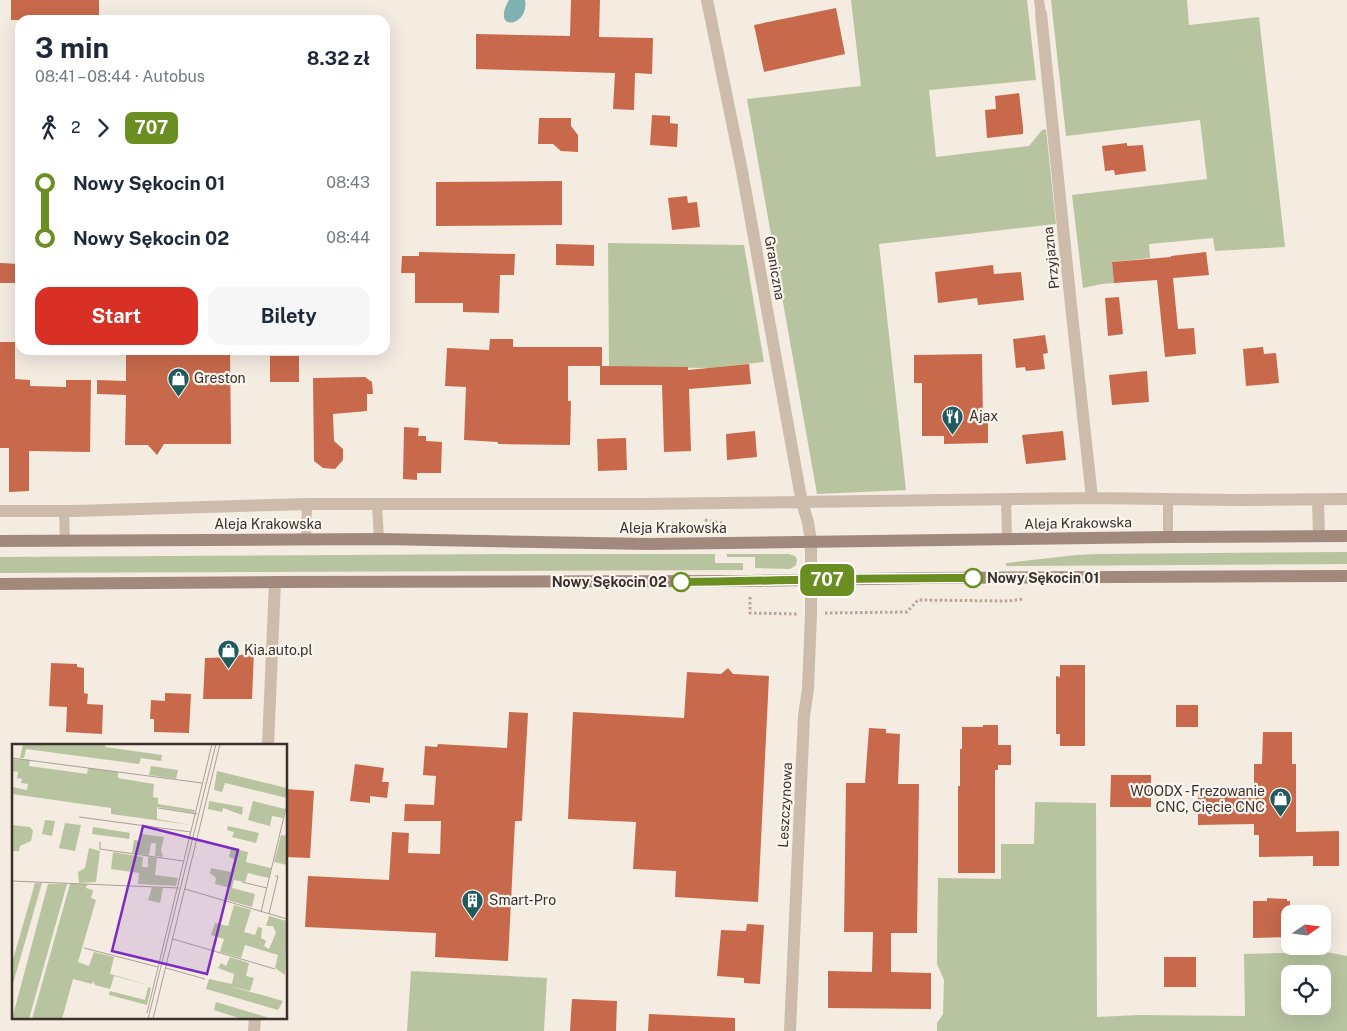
<!DOCTYPE html>
<html lang="pl">
<head>
<meta charset="utf-8">
<style>
  :root { --surface:#fff; --page:#f6f6f7; --text:#1f2937; --muted:#747a83; --accent:#d93025 }
  body { margin:0; font-family:"Public Sans",sans-serif; background:var(--page); color:var(--text); height:100vh; display:flex; flex-direction:column; font-size:19px; white-space:nowrap }
  * { box-sizing:border-box; margin:0 }
  p { font-size:16px; color:var(--muted) }
  .icon { flex:none; width:28px; height:28px; fill:none; stroke:currentColor; stroke-width:2; stroke-linecap:round; stroke-linejoin:round }
  .map { position:relative; flex:1; overflow:hidden }
  .side { position:absolute; left:15px; top:15px; width:375px; height:340px; display:flex; flex-direction:column; background:var(--surface); border-radius:15px; box-shadow:0 5px 20px #0002 }
  .side>* { flex:none }
  .badge { padding:0 10px; border-radius:8px; font-size:18px; line-height:32px }
  .needle { width:32px; rotate:76deg }
  .buttons { position:absolute; left:1281px; top:905px; display:grid; gap:10px }
  .buttons a { display:grid; place-items:center; width:50px; height:50px; border-radius:10px; background:var(--surface); box-shadow:0 5px 20px #0002; font-size:25px }
  .map>.badge { position:absolute; translate:-50% -50%; box-shadow:0 0 0 2px #fff }
  .legs { display:flex; align-items:center; gap:8px; height:55px; padding:0 20px; font-size:16px }
  .legs p { margin-inline-start:auto }
  .head { display:flex; align-items:center; justify-content:space-between; height:85px; padding:0 20px }
  h1 { font-size:28px; font-weight:700; line-height:38px }
  .action { display:flex; gap:10px; margin-top:auto; padding:10px 20px }
  .action a { flex:1; height:58px; border-radius:15px; background:var(--accent); color:#fff; font-size:20px; font-weight:700; line-height:58px; text-align:center }
  .action a+a { background:var(--page); color:var(--text) }
  ul { padding:0 20px; list-style:none }
  li { display:flex; align-items:center; gap:18px; height:55px; font-size:19px }
  li i { display:grid; place-items:center; width:8px; height:100%; margin:0 6px; background:currentColor }
  li i::after { content:''; width:12px; height:12px; margin:-6px; border:4px solid; border-radius:50%; background:var(--surface) }
  li p { margin-inline-start:auto }
  li:first-child i { background:linear-gradient(#0000 50%,currentColor 0) }
  li:last-child i { background:linear-gradient(currentColor 50%,#0000 0) }
  .map>svg:first-child { display:block }
  .green { fill:#b8c4a0; fill-rule:evenodd }
  .water { fill:#7fb0b2 }
  .building { fill:#c8694b }
  .lines { fill:none; stroke-linecap:round; stroke-linejoin:round }
  .path { stroke:#b9a596; stroke-width:3; stroke-dasharray:2.5 2.5; stroke-linecap:butt }
  .service { stroke:#cdbbac; stroke-width:10 }
  .minor { stroke:#cdbbac; stroke-width:12 }
  .secondary { stroke:#a18a7d; stroke-width:12 }
  .line-1-casing { stroke:#fff; stroke-width:11 }
  .line-1 { stroke:#6b8e23; stroke-width:8 }
  .stop-1-dot { fill:#fff; stroke:#6b8e23; stroke-width:2.5 }
  .labels { text-anchor:middle; stroke-width:4.5; stroke-linejoin:round; paint-order:stroke }
  .street-label { font-size:14px; fill:#3b302b; stroke:#fbf5ee }
  .poi-label { font-size:14px; fill:#3b302b; stroke:#fbf5ee; text-anchor:start }
  .stop-label { font-size:14px; font-weight:bold; fill:#3b302b; stroke:#fbf5ee; text-anchor:start }
  .inset-road { fill:none; stroke:#aaa098; stroke-width:1 }
  .view { fill:#7b2cbf; fill-opacity:0.15; stroke:#7b2cbf; stroke-width:2.5 }
  .inset-edge { fill:none; stroke:#3b302b; stroke-width:2.5 }
</style>
</head>
<body>
<div class="map">
<svg width="1347" height="1031" viewBox="0 0 1347 1031">
  <rect width="100%" height="100%" fill="#f4ebe1"/>
  <path class="green" d="M851,0h176l9,80 -107,10 7,67 93,-11 13,-16 4,-1 10,95 -177,20 27,246 -89,4 -70,-395 114,-13z
    M1051,0h136l2,25 70,-8 26,230 -70,4 -2,-13 -64,6 1,14 -38,4 2,21 -13,1 -18,4 -11,-93 135,-16 -7,-59 -134,16z
    M608,243l136,2 20,117 -54,6 -101,-1z
    M1347,552v12l-341,2v-3l70,-8 21,-1z
    M532,554h183v9h28v7l-743,3v-16z
    M727,554h62l6,2 2,3 -1,6 -6,4 -35,-1v-11h-28z
    M1035,802l61,1 1,214 42,-2 106,1 -1,-62 82,-2 21,4v75h-410v-8l6,-9 1,-34 -7,-16 1,-86 63,1v-35h33zM1290,974h32v32h-32z
    M411,971l136,7 -3,53h-137z"/>
  <path class="water" d="M509,0h16c5,27 -35,33 -16,0z"/>
  <path class="building" d="M11,0h88v20h-88z
    M571,0h29l-1,37 54,1 -1,36 -17,-1 -1,37 -21,-1 2,-36 -139,-4v-35l94,2z
    M836,8l9,46 -81,18 -10,-47z
    M1019,93l4,34v7l-36,4 -2,-28 11,-1 -1,-13z
    M652,115l18,1v7l8,1 -1,23 -27,-2z
    M539,118h32v8l7,9v17l-17,-1 -8,-7h-15z
    M1127,143v3l16,-1 3,26 -31,4 -1,-5 -9,1 -3,-25z
    M562,181v44l-126,1v-44z
    M687,196l1,7 9,-1 3,25 -28,3 -4,-32z
    M556,244l38,1v21l-38,-1z
    M419,252l96,2 -1,21h-14l-1,38 -36,-1v-9h-48v-30h-14l1,-17h17z
    M1206,252l3,23 -36,3 5,51 16,-1 2,26 -31,3 -8,-77 -43,3 -2,-21 59,-5v-1z
    M0,263l20,1v19h-20z
    M993,265l1,9 27,-2 3,28 -46,5 -1,-7 -39,5 -3,-31z
    M1119,297l4,37 -15,2 -3,-38z
    M1045,335l3,18 -5,1 2,15 -19,2 -1,-4 -9,1 -3,-29z
    M490,339h23v8h89v19h-34v35h3l-1,44 -72,-1v-2l-34,-2 2,-53 -21,-1 2,-38 42,2z
    M0,342h15v37l15,1v6l36,1v-7h25l-1,72 -61,-1v40l-20,1v-44h-9z
    M1263,347l1,7 12,-1 3,30 -33,3 -3,-37z
    M126,350h104l1,94h-67l-7,11 -9,-10h-23l1,-50 -29,-1v-14l29,1z
    M982,354l1,69h5v20l-44,1v-8h-22v-53h-8v-28z
    M270,356h29v26h-29z
    M749,364l2,20 -62,5 2,62 -27,1 -2,-67h-62v-19l88,1v3z
    M1147,371l2,31 -37,3 -3,-30z
    M365,377l7,5 1,12h-6v17l-34,3 1,27 9,8v11l-8,9 -12,-1 -9,-7 -1,-83z
    M404,427l15,1 -1,8h8v5l16,1 -1,31h-24v7l-14,-1z
    M755,431l2,26 -30,3 -1,-26z
    M1063,431l3,29 -40,4 -4,-29z
    M626,438l1,32 -29,1 -1,-32z
    M254,651l-2,48h-49l2,-41 29,-1z
    M51,663l26,1v3l7,1v25l4,1 -1,10 16,1 -1,29 -36,-2 1,-25 -18,-1z
    M1060,665h25v81h-25v-12h-4v-58l4,1z
    M728,668l5,6 36,2 -11,226 -83,-5 1,-26 -43,-2 3,-47 -68,-3 5,-107 111,6 3,-46 34,2z
    M165,693l26,1 -2,39 -35,-1v-13h-4l1,-19 14,1z
    M1176,705h22v22h-22z
    M509,712l19,1 -6,108h-7l-7,140 -73,-4 1,-24 -131,-6 3,-51 81,4 3,-48 17,1 -1,20 32,1 1,-33h-37l1,-17 29,1 2,-29 -13,-1 2,-29 12,1 1,-3 69,4z
    M983,725h15v20h13v20h-13v5h-3v103h-37v-87h2v-37h2v-22h21z
    M869,728l17,1v4l14,1 -2,50h21l-2,149h-26v39l40,1v36l-103,-1v-37l44,1 1,-40h-29l2,-149h19z
    M1263,732h29v32h4v68l43,-1v35h-26v-10l-54,1v-22h-5v-11l-56,1v-37h56v-24h8z
    M355,764l29,4 -2,14h7l-2,16 -17,-2v7l-20,-2z
    M1111,775h40v32h-41z
    M286,789l28,2 -4,67 -24,-1z
    M1267,898l20,1v2h3v36l-37,1v-37h14z
    M747,924l17,1 -4,59 -16,-1v-5l-27,-2 4,-46 25,1z
    M1164,957h32v30h-32z
    M572,999l45,2 -1,30h-46z
    M649,1014l86,4v13h-87z"/>
  <g class="lines">
    <path class="path" d="M705,520l17,3
      M750,597v16l47,1
      M825,613l82,-1 11,-12 90,1 16,-2"/>
    <path class="service" d="M1039,0l2,14
      M1006,499l1,40
      M1168,499v38
      M377,505l2,34
      M64,511l1,30
      M306,539l1,-35"/>
    <path class="minor" d="M707,0l35,171 60,332 6,19 3,20v72l-3,75 -4,27 -14,315
      M1041,14l30,291 21,193
      M1318,500l1,36
      M0,511h73l234,-7h336l449,-6 143,2 112,-1
      M268,745l7,-163
      M254,1031l1,-14"/>
    <path class="secondary" d="M0,541l379,-2 270,5 519,-7 179,-1
      M0,584l275,-2 475,-1 176,-3 421,-2"/>
  </g>
  <g class="lines">
    <defs>
      <path id="line-1" d="M681,582c98,-1 195,-5 292,-4"/>
    </defs>
    <use href="#line-1" class="line-1-casing"/>
    <use href="#line-1" class="line-1"/>
  </g>
  <defs>
    <symbol id="shop-pin" viewBox="-11 -11 22 30"><path d="M0 17L-7.5 6A9.5 9.5 0 1 1 7.5 6Z" fill="#1f5a5e" stroke="#fbf5ee"/><path d="M-5-2.5h2.3a2.7 3.5 0 0 1 5.4 0H5L5.5 6h-11ZM-1.5-2.5h3a1.5 2.3 0 0 0-3 0Z" fill="#fff"/></symbol>
    <symbol id="restaurant-pin" viewBox="-11 -11 22 30"><path d="M0 17L-7.5 6A9.5 9.5 0 1 1 7.5 6Z" fill="#1f5a5e" stroke="#fbf5ee"/><path d="M-5-6h1v4h1v-4h1v4h1v-4h1v5L-1.5 .5V6h-2V.5L-5-1ZM5-6V6H3V1.5H1.5Q1.5-4 5-6Z" fill="#fff"/></symbol>
    <symbol id="building-pin" viewBox="-11 -11 22 30"><path d="M0 17L-7.5 6A9.5 9.5 0 1 1 7.5 6Z" fill="#1f5a5e" stroke="#fbf5ee"/><path d="M-4-6H4V6H1V3H-1V6H-4ZM-2.5-4.3h1.7v1.8h-1.7ZM.8-4.3h1.7v1.8H.8ZM-2.5-1h1.7V.8h-1.7ZM.8-1h1.7V.8H.8Z" fill="#fff"/></symbol>
  </defs>
  <g fill-rule="evenodd">
    <use href="#shop-pin" x="166" y="366" width="25" height="34"/>
    <use href="#restaurant-pin" x="940" y="404" width="25" height="34"/>
    <use href="#shop-pin" x="216" y="638" width="25" height="34"/>
    <use href="#shop-pin" x="1268" y="786" width="25" height="34"/>
    <use href="#building-pin" x="460" y="888" width="25" height="34"/>
  </g>
  <g class="stop-1-dot">
    <circle cx="973" cy="578" r="9"/>
    <circle cx="681" cy="582" r="9"/>
  </g>
  <g class="labels">
    <g class="street-label">
      <text transform="translate(1051 258) rotate(-96)" y="5">Przyjazna</text>
      <text transform="translate(775 268) rotate(80)" y="5">Graniczna</text>
      <text transform="translate(1078 523) rotate(-1)" y="5">Aleja Krakowska</text>
      <text x="268" y="529">Aleja Krakowska</text>
      <text x="673" y="533">Aleja Krakowska</text>
      <text transform="translate(785 805) rotate(-87)" y="5">Leszczynowa</text>
    </g>
    <g class="poi-label">
      <text x="194" y="383">Greston</text>
      <text x="969" y="421">Ajax</text>
      <text x="244" y="655">Kia.auto.pl</text>
      <text x="1265" y="796" text-anchor="end">WOODX - Frezowanie<tspan x="1265" dy="16">CNC, Cięcie CNC</tspan></text>
      <text x="489" y="905">Smart-Pro</text>
    </g>
    <g class="stop-label">
      <text x="987" y="583">Nowy Sękocin 01</text>
      <text x="667" y="587" text-anchor="end">Nowy Sękocin 02</text>
    </g>
  </g>
  <g transform="translate(12 744)">
    <rect width="275" height="275" fill="#f4ebe1"/>
    <path d="M11,0h82v3l57,8 -1,6 -20,-3 -2,6 -113,-15 -2,9h-4zM0,15l18,1 -1,6 58,8 1,-6 30,4v6l36,6 -1,13 5,1v6l37,6 -1,3 -37,-6v12l34,6 -80,-11v-6l-99,-14v-7l15,3 1,-6 -7,-1 1,-4 -5,-1 1,-6 -6,-1zM139,22l27,4 -2,9 -27,-4zM205,27l70,17v10l-62,-15 -3,9 -8,-2zM197,57l34,6 -1,8 -19,-7 -1,4 -14,-3zM241,57l32,8 -2,9 -11,-2 -2,10 -22,-6zM33,76l10,1 -3,15 -10,-2zM53,79l16,2 -6,26 -16,-3zM0,81l18,2 3,4 -2,10 -11,5 -1,5h-7zM216,82l31,7 -3,10 -24,-6 2,-5 -7,-2zM81,83l37,6 -1,6 -37,-5zM130,90l22,3 -3,13 2,7 -8,-1 1,-13h-5l-2,12 -17,-2 2,-13 7,1zM269,91l6,1v29l-13,-3zM77,104l11,3 -4,31 -17,1 -1,-11 7,-4zM219,104l17,4 -2,10 25,6 -2,10 -21,-5 -3,9 -11,-2 -2,8 23,6 -3,13 -25,-7 3,-12 -15,-4 1,-6 -6,-5 1,-5 20,4 3,-13 -5,-2zM101,108l30,5 -1,10h6v-10l9,1 -2,17 23,3 -2,8 -38,-2 1,-11 -28,-4zM23,139h7l-30,104v-24zM36,140h19l-38,135h-17zM58,140h17l-1,4 7,2 -2,8 5,2 -18,62 11,4 5,-14 20,5 -4,17 42,12 -38,-10 -4,13 -15,-4 -2,-4 -1,3 -19,-5 -11,40h-30zM140,143l11,1 -3,15 -12,-3zM222,161l17,5 -7,22 11,3 3,-8 4,1 -1,10 5,3 -2,5 5,3 7,-16 -3,-7h-7l3,-10 18,5 -2,54 -10,-7 3,-13 -33,-10 -4,13 -21,-6 4,-13 -13,-4 4,-12 13,3zM218,213l19,6 -3,13 8,2 -4,13 -24,-6 57,16 -5,9 -72,-21 3,-10 23,5 2,-10 -16,-6 3,-5 5,3zM136,243l3,1 -4,17 -38,-10 1,-4 35,9zM204,258l57,17h-31l-28,-9z" fill="#b8c4a0"/>
    <path class="inset-road" d="M0,14l190,25M146,64l39,6M67,73l112,15M88,98v7l83,12M0,137l167,7M230,138l25,6M173,145l102,30M249,168l26,-108M257,170l9,-38h-3M161,195l102,30M72,204l74,19M154,224l39,11M135,269l65,-269M136,275l68,-275M141,275l67,-275"/>
    <path class="view" d="M131,82l95,24 -31,124 -95,-23z"/>
    <rect width="275" height="275" class="inset-edge"/>
  </g>
</svg>
<div class="buttons">
<a><svg class="needle" viewBox="-14 -14 28 28"><path d="M0-13l5 13h-10z" fill="#e53935"/><path d="M0 13l5-13h-10z" fill="#747a83"/></svg></a>
<a><svg class="icon" aria-label="locate" viewBox="0 0 24 24"><circle cx="12" cy="12" r="6"/><path d="M12 2v4M12 18v4M2 12h4M18 12h4"/></svg></a>
</div>
<b class="badge" style="left:827px;top:580px;background:#6b8e23;color:#fff">707</b>
<section class="side">
<div class="head"><div><h1>3 min</h1><p>08:41 – 08:44 · Autobus</p></div><b>8.32 zł</b></div>
<div class="legs"><svg class="icon" aria-label="walk" viewBox="0 0 24 24"><circle cx="13" cy="4" r="2"/><path d="M13 8l-2 6 4 7M11 14l-3 7M7 12l3-4h3l4 4"/></svg>2<svg class="icon" aria-label="forward" viewBox="0 0 24 24"><path d="M9 5l7 7-7 7"/></svg><b class="badge" style="background:#6b8e23;color:#fff">707</b></div>
<ul>
<li><i style="color:#6b8e23"></i><b>Nowy Sękocin 01</b><p>08:43</p></li>
<li><i style="color:#6b8e23"></i><b>Nowy Sękocin 02</b><p>08:44</p></li>
</ul>
<div class="action"><a>Start</a><a>Bilety</a></div>
</section>
</div>
</body>
</html>
